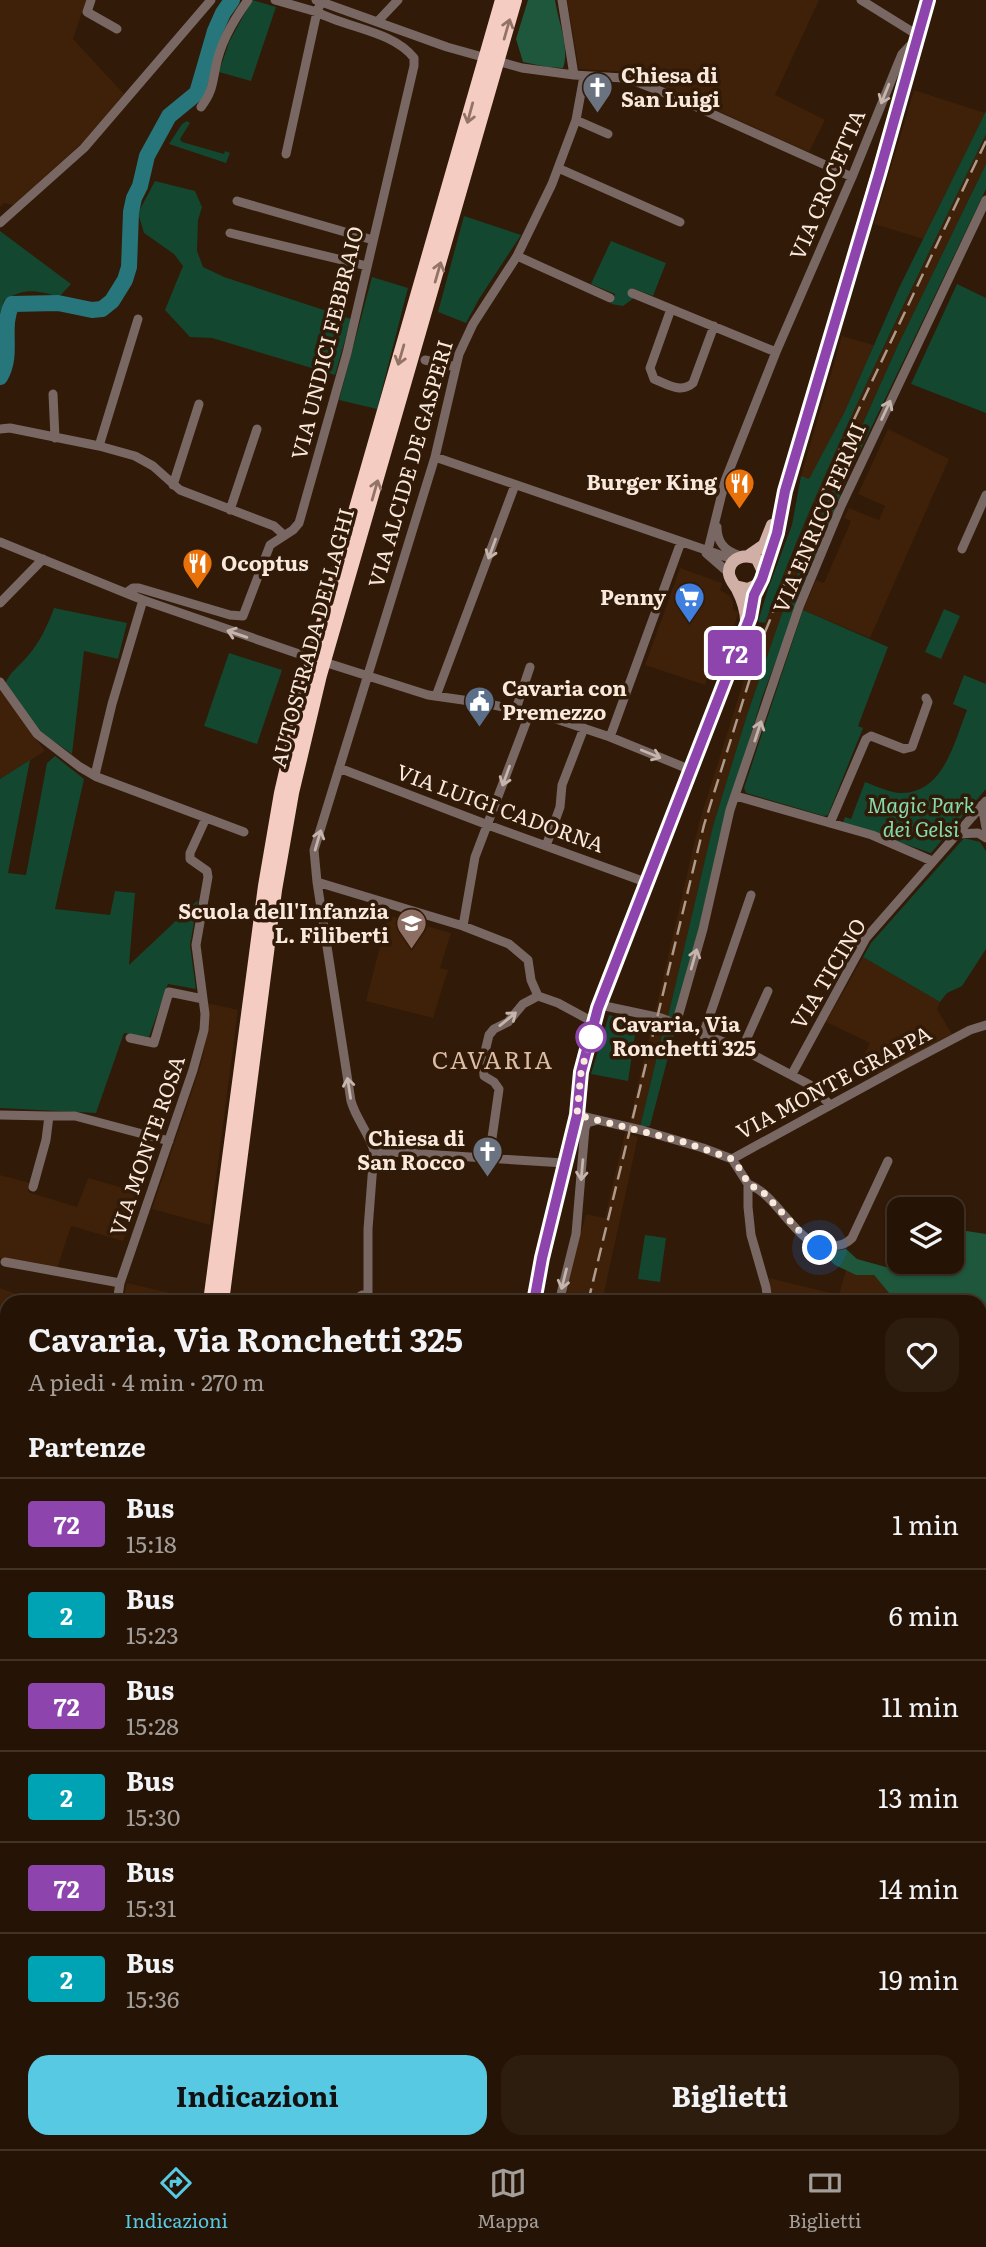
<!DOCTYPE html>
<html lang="it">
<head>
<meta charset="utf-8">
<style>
  :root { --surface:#251405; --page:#2d1d0f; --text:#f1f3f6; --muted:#a39e9a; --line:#423327; --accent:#57c9e3 }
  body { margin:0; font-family:Literata,serif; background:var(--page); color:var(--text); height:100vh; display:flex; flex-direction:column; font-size:26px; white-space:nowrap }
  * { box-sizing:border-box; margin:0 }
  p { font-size:23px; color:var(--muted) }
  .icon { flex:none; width:38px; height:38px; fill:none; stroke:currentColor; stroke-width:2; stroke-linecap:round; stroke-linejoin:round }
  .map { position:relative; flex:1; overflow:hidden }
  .drawer { position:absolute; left:0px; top:1295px; width:987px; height:854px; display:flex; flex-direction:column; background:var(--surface); border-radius:21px 21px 0 0; box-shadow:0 2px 5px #0004,0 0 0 2px var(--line) }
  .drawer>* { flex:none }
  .badge { padding:0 14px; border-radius:5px; font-size:24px; line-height:46px }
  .fabs { position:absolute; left:887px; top:1197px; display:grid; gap:14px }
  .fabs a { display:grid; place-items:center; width:77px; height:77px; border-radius:14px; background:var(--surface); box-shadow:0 2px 5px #0004,0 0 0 2px var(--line); font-size:35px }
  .you { position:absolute; width:35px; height:35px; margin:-18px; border:5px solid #fff; border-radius:50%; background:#1a73e8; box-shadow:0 0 0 10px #1a73e833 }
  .map>.badge { position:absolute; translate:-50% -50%; box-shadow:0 0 0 4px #fff }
  h2 { padding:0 28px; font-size:26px; line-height:63px }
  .round { display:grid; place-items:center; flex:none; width:74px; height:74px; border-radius:21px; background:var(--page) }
  .summary { display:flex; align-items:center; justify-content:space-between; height:119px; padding:0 28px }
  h1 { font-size:33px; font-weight:700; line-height:52px }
  .cta { display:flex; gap:14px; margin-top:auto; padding:14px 28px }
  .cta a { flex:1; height:80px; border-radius:21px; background:var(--accent); color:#111; font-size:28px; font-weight:700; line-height:80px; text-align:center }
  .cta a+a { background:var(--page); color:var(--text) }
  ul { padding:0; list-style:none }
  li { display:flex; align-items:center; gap:21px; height:91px; padding:0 28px; border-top:2px solid var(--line) }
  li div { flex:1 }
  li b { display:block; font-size:26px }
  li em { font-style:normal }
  li .badge { min-width:77px; font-weight:700; text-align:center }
  .menu { display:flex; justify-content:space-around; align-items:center; height:98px; border-top:2px solid var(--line); background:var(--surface); font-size:19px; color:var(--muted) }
  .menu a { display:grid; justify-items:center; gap:4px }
  .menu .current { color:var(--accent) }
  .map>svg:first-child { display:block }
  .built { fill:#3e2108 }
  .green { fill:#13472f }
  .forest { fill:#1e573c }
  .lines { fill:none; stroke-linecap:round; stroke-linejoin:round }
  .river { stroke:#26767b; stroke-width:16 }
  .minor { stroke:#786763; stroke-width:9 }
  .major { stroke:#d0afa7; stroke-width:12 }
  .highway { stroke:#f4ccc2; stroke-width:14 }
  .rail { stroke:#ae9b8d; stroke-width:2.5; stroke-dasharray:14 7; stroke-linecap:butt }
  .oneway { stroke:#927364 }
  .oneway2 { stroke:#c5b5ac }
  .line-casing { stroke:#fff; stroke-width:16 }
  .line { stroke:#8e44ad; stroke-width:10 }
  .walk { stroke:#f9e9dd; stroke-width:7; stroke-dasharray:0 12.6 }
  .stop-dot { fill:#fff; stroke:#8e44ad; stroke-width:3.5 }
  .labels { text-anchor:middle; stroke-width:7; stroke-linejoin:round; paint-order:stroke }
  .poi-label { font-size:21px; font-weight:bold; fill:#f9e9dd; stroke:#311a07; text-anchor:end }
  .street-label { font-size:21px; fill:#f9e9dd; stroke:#311a07 }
  .park-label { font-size:21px; font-style:italic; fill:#86dbae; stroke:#311a07 }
  .stop-label { font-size:21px; font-weight:bold; fill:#f9e9dd; stroke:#311a07; text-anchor:start }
  .quarter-label { font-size:24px; letter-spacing:2px; fill:#dcbca5; stroke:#311a07 }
</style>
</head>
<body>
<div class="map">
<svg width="986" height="2149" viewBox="0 0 986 2149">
  <rect width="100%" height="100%" fill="#311a07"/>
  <path class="built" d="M0,0h86l-13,39 51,55 -40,47 -44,40 -27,24 -9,-2 -4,4z
    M567,0h252l-44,95 50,25 -16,32 -178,-80 -52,-3z
    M914,90l71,23 -62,126 -49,-15z
    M986,134v30l-88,181 -43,96 -37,81 -37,94 -34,99 -34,111 -45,190 -13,-3 44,-190 45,-143 33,-89 59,-144z
    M842,336l32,9 -29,66 -36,69 -8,-4z
    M888,429l61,30 -79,179 -67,-28 13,-30 8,3 27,-62 -7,-3 5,-10 30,12 6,-14 -27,-12z
    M680,568l42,15 -2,7 10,6 3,6v8l6,2 -25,69 -7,-2 -2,6 -60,-20z
    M0,690l45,61 -45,28z
    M388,915l63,18 -11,35 8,2 -15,48 -67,-17z
    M863,957l77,45 -3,7 15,25 -73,40 -18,-13 9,-18 -44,-21z
    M207,1003l31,7 -28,215 -58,-16 49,-145 8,-40z
    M653,1020l12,3 -25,104 -11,-3z
    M625,1132l13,5 -36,165h-40l24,-88 19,4z
    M0,1175l30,8 -2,9 49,15 11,-29 53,15 -18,48 -52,-15 -14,43 -57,-11z
    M846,1270l10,5h18l15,18 3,9h-119l-4,-24 70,17z
    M127,1283l43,10 30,9h-77z
    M0,1288l38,14h-31v102l-7,-1z
    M0,1423h7v211l-7,-6z
    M980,1636h6v138l-2,10 -4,-1z
    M980,1924l4,8 2,-1v95l-6,-19z"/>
  <path class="green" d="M252,0l24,7 -25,74 -32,-9 10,-30z
    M986,111v23c-77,162 -159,321 -221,489l-7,-1 10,-33 24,-64 9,-49 8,3 36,-68 54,-123z
    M187,121l3,2 -10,16 2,3 42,12 1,-3 5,2 -4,10 -57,-19 13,-20z
    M986,164v25l-138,287 -54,136 -32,86 -43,140 -19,86 -26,94 -6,-2 45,-190 34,-111 34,-99 37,-94 37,-81 43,-96z
    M155,181l40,10 7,16 -4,13 -1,31 6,16 21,10 127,42 -16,56 -123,-37 -22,-1 -25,-27 18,-44 -9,-12 -30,-21 -6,-20z
    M464,216l57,19 -42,64 -13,24 -28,-11z
    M0,231l71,53 -12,13c-24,-7 -33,-9 -55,3l-4,19z
    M611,241l55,22 -13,33 -21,-8 -4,6 6,4 -11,8 -12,-2 4,-10 -24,-10z
    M372,277l36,11 -31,121 -38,-9z
    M957,284l29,14v115l-75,-29z
    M54,608l73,15 -9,36 -34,-8 -12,103 -33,-23 -34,-47c5,-12 13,-17 21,-26 13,-14 22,-33 28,-50z
    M944,609l16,7 -19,43 -16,-7z
    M803,610l85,37 -30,79 5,2 -35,87 -4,1 -78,-23 -2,-5z
    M229,653l53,17 -25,74 -53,-18z
    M964,675l22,9v105l-55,64 -88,-30 2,-6 6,2 14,-37c11,4 25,11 36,11 43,0 53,-51 66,-83l-14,-6z
    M55,756l29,23 -29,130 55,6 5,-24 20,2 -6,72 69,-65 -8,45 6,44 -28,-5 -19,53 -25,-4 -28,80 -96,-5v-329l30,-19 -22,113 18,2 21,-112z
    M964,838l16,4 6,9v98l-24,37 -15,7 -7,9 -77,-45 8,-14z
    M609,1015l28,7 -9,59 -37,-7z
    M665,1023l11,4 -26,99 -10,1z
    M645,1235l21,3 -6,44 -22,-3z"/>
  <path class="forest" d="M528,0h27c3,21 15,48 8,68l-16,-1 -24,-5 -7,-23z
    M952,1223l8,7 26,4v262l-6,2v-196h-88l-3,-9 -15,-18h-18l-21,-10 -19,-18 19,4 11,-2 11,10 36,10 19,-7h40z
    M0,1639l7,6v237l-7,4z
    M0,2003l7,5v134h66l-1,7h-72z
    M299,2142h82l4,7h-82z"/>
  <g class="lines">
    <path class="river" d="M0,377c14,-23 0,-50 12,-73l46,-1 34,7 10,-1 10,-8 13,-21 4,-13 2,-55 3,-14 6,-12 7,-30 22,-40 28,-23 18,-62 8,-18 9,-13
      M0,1637l7,6
      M0,1853l7,-5
      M0,2019l7,6
      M39,2149v-7"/>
    <path class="minor" d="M91,0l-4,12 30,17
      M275,0l42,12 -31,142
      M316,0l131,47 75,21 52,7 49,3 14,4 33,13 182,82
      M562,0l12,75
      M378,21l20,-21
      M201,107c12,-16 11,-23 15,-41 4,-22 19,-48 32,-66
      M576,120l32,14
      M558,168l122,54
      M237,201l136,39
      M0,223l84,-75 127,-148
      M230,233l137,33
      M517,256l93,42
      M632,293l144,59
      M671,309l-21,59 4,11c13,5 27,15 39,4l21,-57
      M425,360l31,7
      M53,394l2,44
      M0,429l10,-1 89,18 36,10 18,10 27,24 94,36 10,9
      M99,446l39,-127
      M435,457l300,103
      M173,485l26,-81
      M230,510l27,-81
      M717,527c0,15 7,23 21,28
      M0,542l143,58 159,55 126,40 56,8 66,14 60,20 81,33
      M962,549l24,-54
      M708,550l17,-69 51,-129 76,-175 45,-111 5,-12 17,-18 -58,-36
      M706,553l23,20
      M126,593l7,-5h6l91,27 13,1 27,-71 23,-15 6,-7 48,-170 67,-287v-8c-21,-27 -67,-30 -97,-46l4,-10
      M0,603l43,-44
      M0,682l37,52 43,33 17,10 147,55
      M436,696l79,-211
      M516,709l14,-42
      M610,737l71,-195
      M339,768l149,57 160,58
      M95,775l17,-71 31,-104
      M736,796l136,39 60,26
      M982,805l4,23
      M830,823l36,-84 5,-3 33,13 8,-2 16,-45 -2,-4
      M956,834l22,-1 8,5
      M546,846l14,-39 2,-22 22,-57
      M317,882l146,44 46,18 19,16 3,20 7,16 20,7 37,20
      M463,926l12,-69 55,-145
      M600,1005l61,13 81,31 70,37 18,19
      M676,1024l27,-95 27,-119 69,-203 42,-101 145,-306
      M703,1035l48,-140
      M130,1038l24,5 15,-51 34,7
      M742,1049l26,-58
      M792,1074l74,-136 120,-137
      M0,1115l49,1
      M577,1115l68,16 58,17 29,11 16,25v23l3,28 15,52 2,15
      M374,1151l190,12
      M489,1159l10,-70 -5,-7 -10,-6 -1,-16 6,-25 5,-6 14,-7 15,-18 15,-8
      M732,1159l170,-93 68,-36 16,-5
      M748,1184c33,12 49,67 85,62 9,-1 13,-2 19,-8l36,-77
      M33,1187l13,-47 3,-24h26l94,25
      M5,1262l115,21
      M117,1302l3,-19 73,-213 11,-40 1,-16 -9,-69 12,-68 -1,-6 -17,-12v-6l16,-35
      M351,1302l11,-7h6
      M368,1302v-73l6,-78c-5,-18 -18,-32 -23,-50l-34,-219 -3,-32 121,-393 24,-103 14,-30 44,-68 35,-72 24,-64 8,-44
      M559,1302l17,-68 9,-106 2,-5 11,-3
      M0,1412h7
      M980,1561l6,2
      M980,1789l6,1
      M980,2024l6,18
      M729,2142l1,7
      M767,2142l2,7
      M877,2142l3,7
      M194,2149l1,-7
      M392,2149l1,-6
      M967,2149l19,-9"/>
    <path class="major" d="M748,556l16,-11 8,-20
      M735,586l13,3 11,-5 4,-12 -6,-13c-12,-6 -29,-1 -28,15 1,6 5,10 8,15 5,10 9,21 9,32
      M534,1302l8,-44 35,-143 4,-43 18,-64 151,-391 4,-22 20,-51 11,-53 143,-491
      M290,2142l4,7"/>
    <path class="highway" d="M210,1302l55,-416 16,-93 28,-121 193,-672
      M222,1302l53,-412 17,-97 28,-118 195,-675
      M0,1899l7,-5
      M0,1984l7,7
      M88,2149l1,-7
      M102,2149l2,-7"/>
    <path class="rail" d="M588,1302l116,-477 59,-188 77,-188 146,-308
      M750,2142l1,7"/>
  </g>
  <defs><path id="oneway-shaft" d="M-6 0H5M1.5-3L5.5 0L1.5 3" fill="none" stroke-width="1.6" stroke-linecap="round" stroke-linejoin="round" transform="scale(1.75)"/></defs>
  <g class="oneway">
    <use href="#oneway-shaft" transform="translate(507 29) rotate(-74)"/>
    <use href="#oneway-shaft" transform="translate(470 113) rotate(105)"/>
    <use href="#oneway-shaft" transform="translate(438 272) rotate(-74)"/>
    <use href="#oneway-shaft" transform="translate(401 355) rotate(106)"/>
    <use href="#oneway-shaft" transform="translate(375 490) rotate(-74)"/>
  </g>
  <g class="oneway2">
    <use href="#oneway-shaft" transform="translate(885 94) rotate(112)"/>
    <use href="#oneway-shaft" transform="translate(886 410) rotate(-65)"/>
    <use href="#oneway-shaft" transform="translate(492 549) rotate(110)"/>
    <use href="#oneway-shaft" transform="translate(237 634) rotate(-161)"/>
    <use href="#oneway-shaft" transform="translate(758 731) rotate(-72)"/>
    <use href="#oneway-shaft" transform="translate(651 754) rotate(22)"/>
    <use href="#oneway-shaft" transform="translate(506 776) rotate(110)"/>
    <use href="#oneway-shaft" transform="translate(318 840) rotate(-74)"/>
    <use href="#oneway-shaft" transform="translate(694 959) rotate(-74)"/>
    <use href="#oneway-shaft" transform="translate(508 1019) rotate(-39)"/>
    <use href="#oneway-shaft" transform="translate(349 1088) rotate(-99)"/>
    <use href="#oneway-shaft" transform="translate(582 1170) rotate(95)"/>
    <use href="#oneway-shaft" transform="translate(564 1279) rotate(104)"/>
  </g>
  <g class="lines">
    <defs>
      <path id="line" d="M534,1302l8,-44 35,-143 4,-43 17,-64 152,-391 4,-22 8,-16 15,-46 8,-42 94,-317 49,-174"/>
    </defs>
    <use href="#line" class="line-casing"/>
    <use href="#line" class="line"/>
    <path class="walk" d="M591,1037l-10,35 -4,43 107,27 48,17 11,14 5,11 14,7 44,47 14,10"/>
  </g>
  <defs>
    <symbol id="church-pin" viewBox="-11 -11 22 30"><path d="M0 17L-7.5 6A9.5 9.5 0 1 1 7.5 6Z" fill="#6b7280" stroke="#311a07"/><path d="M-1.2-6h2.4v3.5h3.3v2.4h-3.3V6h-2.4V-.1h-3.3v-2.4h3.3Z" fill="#fff"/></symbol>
    <symbol id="restaurant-pin" viewBox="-11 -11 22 30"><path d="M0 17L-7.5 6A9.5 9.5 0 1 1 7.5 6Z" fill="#e8710a" stroke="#311a07"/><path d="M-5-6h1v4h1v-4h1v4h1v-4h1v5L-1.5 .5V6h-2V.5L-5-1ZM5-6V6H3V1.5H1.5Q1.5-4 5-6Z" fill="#fff"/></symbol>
    <symbol id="supermarket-pin" viewBox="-11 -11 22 30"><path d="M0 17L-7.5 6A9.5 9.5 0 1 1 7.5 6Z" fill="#3f7fe0" stroke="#311a07"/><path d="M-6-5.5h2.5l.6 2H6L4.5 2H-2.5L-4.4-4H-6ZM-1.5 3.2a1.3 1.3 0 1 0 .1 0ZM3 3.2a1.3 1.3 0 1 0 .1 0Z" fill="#fff"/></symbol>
    <symbol id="civic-pin" viewBox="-11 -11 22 30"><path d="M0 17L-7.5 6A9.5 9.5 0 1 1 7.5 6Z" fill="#5c6f8a" stroke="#311a07"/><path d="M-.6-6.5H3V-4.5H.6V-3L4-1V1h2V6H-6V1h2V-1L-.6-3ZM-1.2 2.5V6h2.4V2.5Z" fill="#fff"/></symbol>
    <symbol id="school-pin" viewBox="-11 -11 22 30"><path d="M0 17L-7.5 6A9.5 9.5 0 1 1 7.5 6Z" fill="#8d6e63" stroke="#311a07"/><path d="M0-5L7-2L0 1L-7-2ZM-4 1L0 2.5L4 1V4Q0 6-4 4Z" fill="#fff"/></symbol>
  </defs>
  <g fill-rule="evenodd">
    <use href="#church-pin" x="580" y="70" width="35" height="47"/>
    <use href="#restaurant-pin" x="722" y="466" width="35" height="47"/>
    <use href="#restaurant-pin" x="180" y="546" width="35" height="47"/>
    <use href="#supermarket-pin" x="672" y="580" width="35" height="47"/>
    <use href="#civic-pin" x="462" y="684" width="35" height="47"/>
    <use href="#school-pin" x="394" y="906" width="35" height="47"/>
    <use href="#church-pin" x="470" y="1134" width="35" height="47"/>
  </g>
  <circle class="stop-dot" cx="591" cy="1037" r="14"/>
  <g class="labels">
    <g class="poi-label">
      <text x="621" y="83" text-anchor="start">Chiesa di<tspan x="621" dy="24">San Luigi</tspan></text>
      <text x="717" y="490">Burger King</text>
      <text x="221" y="571" text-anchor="start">Ocoptus</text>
      <text x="666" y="605">Penny</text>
      <text x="502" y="696" text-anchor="start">Cavaria con<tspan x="502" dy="24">Premezzo</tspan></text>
      <text x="389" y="919">Scuola dell'Infanzia<tspan x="389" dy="24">L. Filiberti</tspan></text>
      <text x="465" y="1146">Chiesa di<tspan x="465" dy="24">San Rocco</tspan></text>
    </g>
    <g class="street-label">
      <text transform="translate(828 185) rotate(-67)" y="7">VIA CROCETTA</text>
      <text transform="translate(328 343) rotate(-76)" y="7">VIA UNDICI FEBBRAIO</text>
      <text transform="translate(411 464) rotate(-74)" y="7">VIA ALCIDE DE GASPERI</text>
      <text transform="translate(820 518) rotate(-67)" y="7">VIA ENRICO FERMI</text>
      <text transform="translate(313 638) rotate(-75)" y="7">AUTOSTRADA DEI LAGHI</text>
      <text transform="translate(500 809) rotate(20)" y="7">VIA LUIGI CADORNA</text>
      <text transform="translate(829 974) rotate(-59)" y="7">VIA TICINO</text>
      <text transform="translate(834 1083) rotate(-28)" y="7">VIA MONTE GRAPPA</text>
      <text transform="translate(148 1146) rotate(-71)" y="7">VIA MONTE ROSA</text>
    </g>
    <g class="park-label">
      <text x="921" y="813">Magic Park<tspan x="921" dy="24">dei Gelsi</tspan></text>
    </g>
    <g class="stop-label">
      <text x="612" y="1032">Cavaria, Via<tspan x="612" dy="24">Ronchetti 325</tspan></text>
    </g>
    <g class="quarter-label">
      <text x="493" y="1069">CAVARIA</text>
    </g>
  </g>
</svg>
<div class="fabs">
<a><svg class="icon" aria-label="layers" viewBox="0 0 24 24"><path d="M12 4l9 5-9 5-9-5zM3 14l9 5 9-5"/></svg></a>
</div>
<div class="you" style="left:820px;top:1248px"></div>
<b class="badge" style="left:735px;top:653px;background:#8e44ad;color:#fff">72</b>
<section class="drawer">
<div class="summary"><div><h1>Cavaria, Via Ronchetti 325</h1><p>A piedi · 4 min · 270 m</p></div><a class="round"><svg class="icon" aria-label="heart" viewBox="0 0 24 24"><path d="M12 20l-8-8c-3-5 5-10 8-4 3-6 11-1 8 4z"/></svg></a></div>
<h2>Partenze</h2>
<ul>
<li><span class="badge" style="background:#8e44ad;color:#fff">72</span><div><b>Bus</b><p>15:18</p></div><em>1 min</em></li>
<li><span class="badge" style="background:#00a3b4;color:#fff">2</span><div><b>Bus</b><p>15:23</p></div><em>6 min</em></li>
<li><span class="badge" style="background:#8e44ad;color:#fff">72</span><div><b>Bus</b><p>15:28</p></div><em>11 min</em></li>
<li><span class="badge" style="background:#00a3b4;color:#fff">2</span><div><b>Bus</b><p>15:30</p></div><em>13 min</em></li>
<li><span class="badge" style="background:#8e44ad;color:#fff">72</span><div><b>Bus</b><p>15:31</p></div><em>14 min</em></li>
<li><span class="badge" style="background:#00a3b4;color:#fff">2</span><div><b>Bus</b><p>15:36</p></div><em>19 min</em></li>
</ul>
<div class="cta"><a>Indicazioni</a><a>Biglietti</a></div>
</section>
</div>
<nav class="menu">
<a class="current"><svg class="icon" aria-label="directions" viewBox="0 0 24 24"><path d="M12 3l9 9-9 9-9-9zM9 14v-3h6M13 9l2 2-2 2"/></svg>Indicazioni</a>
<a><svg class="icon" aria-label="map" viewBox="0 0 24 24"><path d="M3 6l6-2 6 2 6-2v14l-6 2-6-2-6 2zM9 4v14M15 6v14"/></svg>Mappa</a>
<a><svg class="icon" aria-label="tickets" viewBox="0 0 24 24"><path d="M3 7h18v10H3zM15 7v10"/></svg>Biglietti</a>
</nav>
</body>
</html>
